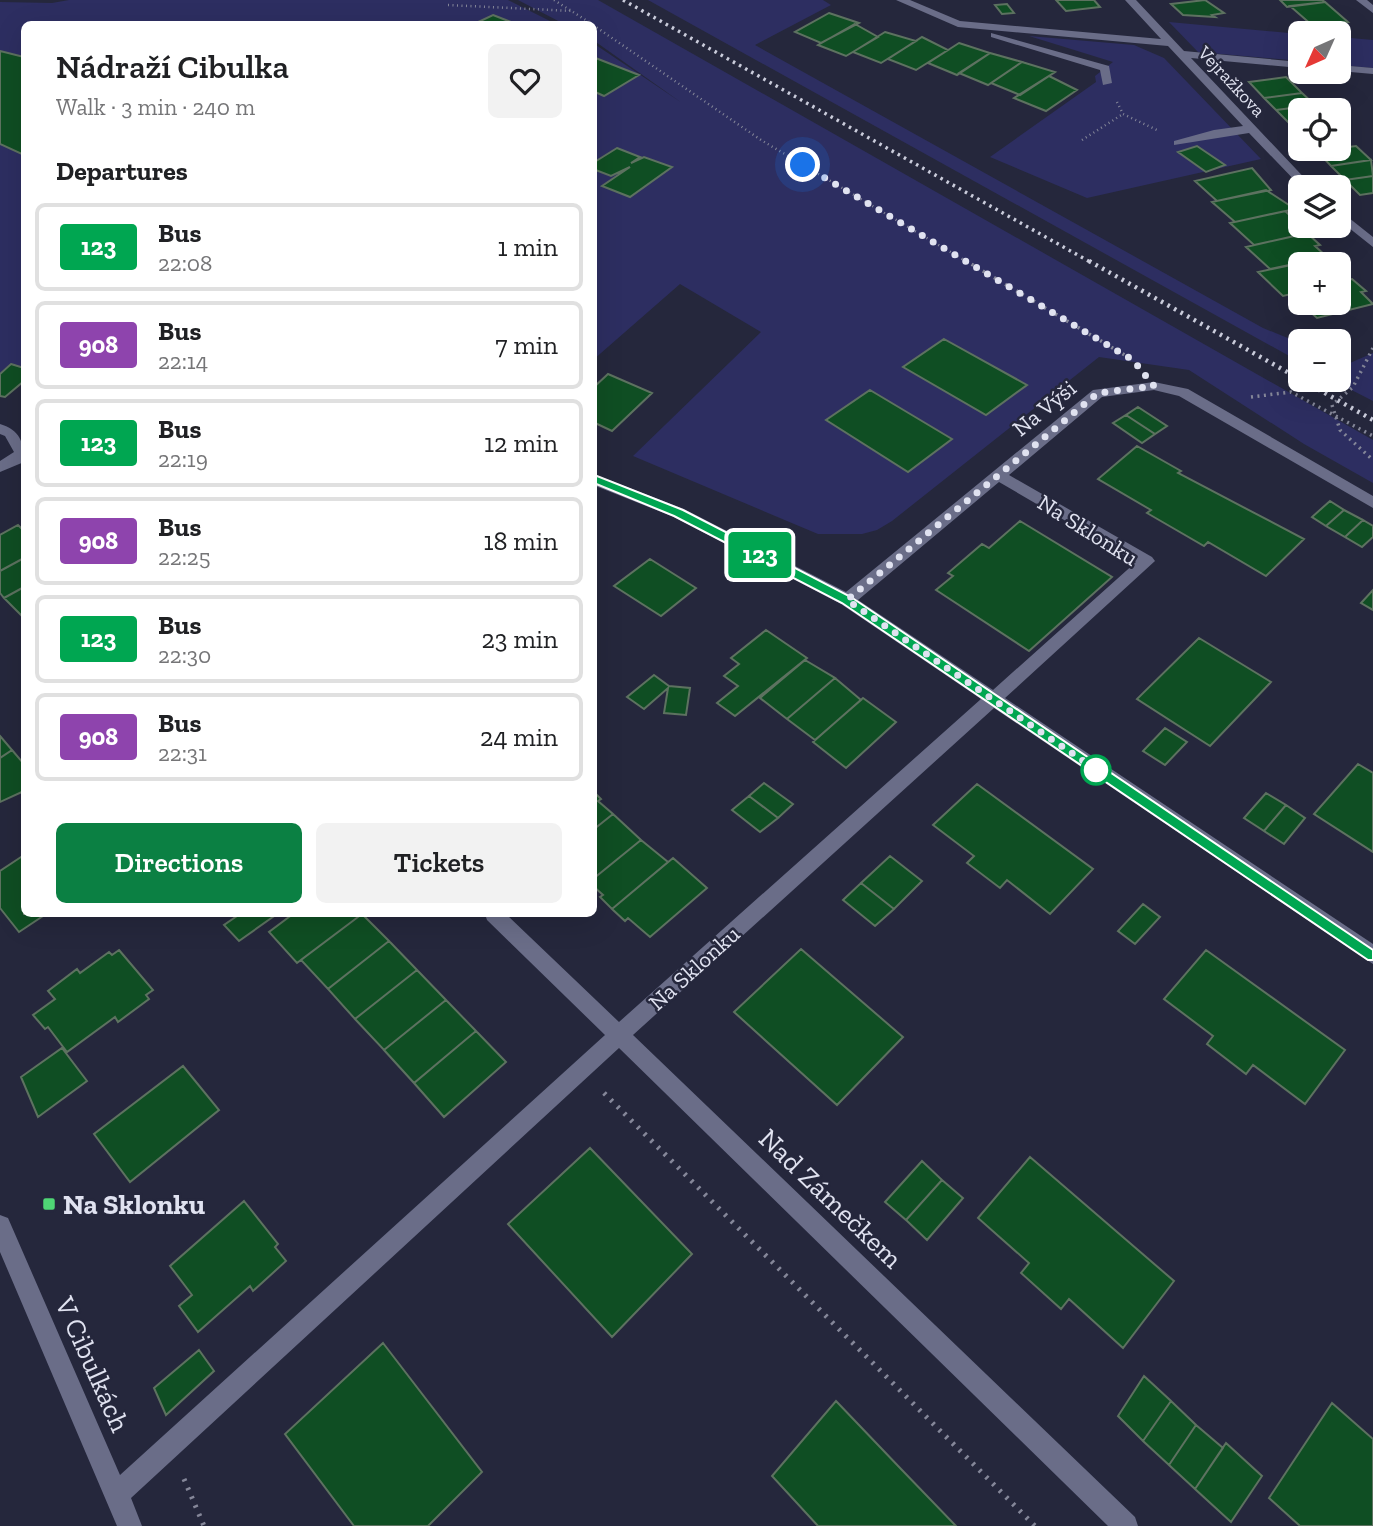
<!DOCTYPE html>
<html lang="en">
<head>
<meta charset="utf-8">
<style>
  :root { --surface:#fff; --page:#f2f2f2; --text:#202124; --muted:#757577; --line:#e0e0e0; --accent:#0b8043 }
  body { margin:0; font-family:"Zilla Slab",serif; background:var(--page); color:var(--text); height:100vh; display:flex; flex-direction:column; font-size:26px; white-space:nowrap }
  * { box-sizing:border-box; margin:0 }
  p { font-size:23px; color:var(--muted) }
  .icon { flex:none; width:38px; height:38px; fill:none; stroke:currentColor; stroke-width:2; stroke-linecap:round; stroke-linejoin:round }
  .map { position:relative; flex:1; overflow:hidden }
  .drawer { position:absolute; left:21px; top:21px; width:576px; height:896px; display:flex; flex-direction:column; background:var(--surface); border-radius:10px; box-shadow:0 7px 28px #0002 }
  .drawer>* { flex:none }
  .badge { padding:0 14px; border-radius:5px; font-size:24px; line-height:46px }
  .needle { width:46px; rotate:225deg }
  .buttons { position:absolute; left:1288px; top:21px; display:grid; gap:14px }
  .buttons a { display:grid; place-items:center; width:63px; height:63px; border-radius:10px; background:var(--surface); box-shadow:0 7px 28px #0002; font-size:35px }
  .you { position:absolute; width:35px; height:35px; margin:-18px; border:5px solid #fff; border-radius:50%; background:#1a73e8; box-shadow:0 0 0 10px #1a73e833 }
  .map>.badge { position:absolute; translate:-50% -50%; box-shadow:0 0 0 4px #fff }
  h2 { padding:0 35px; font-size:26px; line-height:63px }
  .round { display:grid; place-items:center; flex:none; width:74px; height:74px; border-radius:10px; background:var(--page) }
  .overview { display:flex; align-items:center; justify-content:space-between; height:119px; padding:0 35px }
  h1 { font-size:33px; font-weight:600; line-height:52px }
  .action { display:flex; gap:14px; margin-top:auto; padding:14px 35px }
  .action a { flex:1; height:80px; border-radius:10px; background:var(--accent); color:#fff; font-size:28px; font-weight:600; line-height:80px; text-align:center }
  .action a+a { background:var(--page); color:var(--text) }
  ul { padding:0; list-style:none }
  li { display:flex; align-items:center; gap:21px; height:88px; margin:0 14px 10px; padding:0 21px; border:4px solid var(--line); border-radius:10px }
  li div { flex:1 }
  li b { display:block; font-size:26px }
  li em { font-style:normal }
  li .badge { min-width:77px; font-weight:700; text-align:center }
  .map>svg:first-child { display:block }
  .green { fill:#2d2e61; fill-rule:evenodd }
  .building { fill:#0f4e23; stroke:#5d7260; stroke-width:2 }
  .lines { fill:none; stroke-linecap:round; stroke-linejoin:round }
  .path-far2 { stroke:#858799; stroke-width:2.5; stroke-dasharray:1 3.5; stroke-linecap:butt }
  .path-far1 { stroke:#858799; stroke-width:3.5; stroke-dasharray:2 4.5; stroke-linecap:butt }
  .path { stroke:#858799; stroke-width:5; stroke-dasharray:2.5 7; stroke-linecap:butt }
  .minor { fill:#6a6d88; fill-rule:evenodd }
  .rail-far1 { stroke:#caccdb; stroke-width:3.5; stroke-dasharray:2.5 4.5; stroke-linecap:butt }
  .rail { stroke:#caccdb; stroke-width:4.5; stroke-dasharray:2.5 5; stroke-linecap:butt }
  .line { fill:#00a651; stroke:#fff; stroke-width:2 }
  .walk { stroke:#e0e2f0; stroke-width:7; stroke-dasharray:0 12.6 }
  .stop-dot { fill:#fff; stroke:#00a651; stroke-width:3.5 }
  .poi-dot { fill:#4fd675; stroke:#25273c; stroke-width:2.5 }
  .labels { text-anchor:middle; stroke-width:5; stroke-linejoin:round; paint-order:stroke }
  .far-street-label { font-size:19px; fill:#e0e2f0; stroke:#25273c }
  .street-label { font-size:23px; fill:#e0e2f0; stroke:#25273c }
  .near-street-label { font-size:28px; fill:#e0e2f0; stroke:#25273c }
  .near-poi-label { font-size:28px; font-weight:bold; fill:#e0e2f0; stroke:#25273c; text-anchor:start }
</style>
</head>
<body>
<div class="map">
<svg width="1373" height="1526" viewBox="0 0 1373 1526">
  <rect width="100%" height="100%" fill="#25273c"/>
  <path class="green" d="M69,0h439l48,24h-532v344l-13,-4 -11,9v-371l52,1z
    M518,0h80l775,440v43l-69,-39 -115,-74 -90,-13 -207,164 -15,9 -15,4h-44l-185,-78 128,-124 -81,-48 -87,76v-317l89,60 -89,-63v-16h-29z
    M648,0h175l8,5 -76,40 508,283 37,15v19z
    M1169,22l131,12v27l-102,-9z
    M1029,36l105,9 30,13 97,101 -174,39 -97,-41 106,-75 -1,-6 18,-14zM1197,146l27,19v1l-18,6 -27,-19z
    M1339,37l34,3v28l-34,-3z
    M1373,353v48l-41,-21h7v-17l4,3z"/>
  <path class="building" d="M1056,0h38l6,7 -34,4z
    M1205,0l19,13 -12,2 3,2 -32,-2 -12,-11z
    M1280,0h42l3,2 -38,5z
    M1325,2l23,20 -35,4 -23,-20z
    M1007,4l7,9 -12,1 -7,-9z
    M829,13l30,10 -38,20 -26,-11z
    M493,15l23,9h-42z
    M855,24l23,13 -32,19 -28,-11z
    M885,32l31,9 -35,22 -28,-11z
    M922,37l26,13 -32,20 -28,-11z
    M959,43l31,10 -33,22 -29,-12z
    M0,51l24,6v98l-24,-11z
    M990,53l32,9 -34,23 -29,-12z
    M593,57l46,18 -35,21 -11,-5z
    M1022,62l33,10 -35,23 -29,-12z
    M1049,76l28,14 -31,21 -32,-13z
    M1286,77l16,16 -38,5 -15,-16z
    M1302,93l13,12 -39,5 -12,-12z
    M1315,105l5,5h-20l-2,22 -22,-22z
    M1197,146l28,19 -19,7 -28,-20z
    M1356,146l15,14 -40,6 -14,-15z
    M617,148l23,9 -9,6 13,-6 28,10 -42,30 -28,-11 28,-19 -19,9 -18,-7v-6z
    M1371,160l2,16 -28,4 -14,-14z
    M1252,168l19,22 -54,11 -22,-20z
    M1373,176v17l-13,2 -15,-15z
    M1266,190l29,19 -60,13 -23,-20z
    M1285,211l11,10 4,-1v6h7l6,6 -59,13 -24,-22z
    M1307,233l13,12 -5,1 12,11 -57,12 -24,-22z
    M1315,260l5,4h-20v28l-17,4 -25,-24z
    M1352,279l14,12 -5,1 12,12 -56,14 -27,-24 10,-2v11h39v-21z
    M944,339l83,46 -41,30 -83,-48z
    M11,364l13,4v13l-19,16 -5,-1v-22z
    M608,374l44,19 -40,38 -19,-9v-34z
    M870,390l82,49 -44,33 -82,-52z
    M1138,407l29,19 -12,8 -29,-19z
    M1126,415l29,19 -13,9 -29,-20z
    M1137,446l44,25 -3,2 126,66 -38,37 -58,-34 -4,4 -57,-33 4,-3 -53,-31z
    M1330,501l14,9 -18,16 -14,-9z
    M1344,510l19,10 -18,17 -19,-11z
    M1363,520l10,6v11l-11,10 -17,-10z
    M1020,521l92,56 -83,74 -93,-61 17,-14 -5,-3 34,-29 7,4z
    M18,525l6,6v27l-24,13v-36z
    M24,558v29l-20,11 -4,-5v-22z
    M650,559l46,29 -35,28 -47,-30z
    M24,587v29l-1,1 -19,-19z
    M1373,590v20l-12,-7z
    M766,630l41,28 -72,58 -18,-13 21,-17 -14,-10 15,-12 -8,-6z
    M1199,638l72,44 -61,64 -73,-47z
    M805,660l30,18 -48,41 -27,-21z
    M654,675l15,11 21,2 -4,27 -22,-2 4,-25 -24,21 -17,-12z
    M835,678l26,22 -46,40 -28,-21z
    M863,698l33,24 -50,46 -33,-26z
    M1165,728l22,14 -22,23 -22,-14z
    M0,736l12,14 -12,8z
    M12,750l12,14v27l-24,11v-44z
    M1358,764l15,9v79l-59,-38z
    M764,783l29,21 -15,14 -29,-22z
    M977,784l116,85 -43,45 -43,-34 -7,8 -33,-25 7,-7 -41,-31z
    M593,791l8,8 -3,2 15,13 -20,16z
    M1266,793l20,12 -22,26 -20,-13z
    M749,796l29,22 -18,14 -28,-22z
    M1286,805l19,13 -21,26 -20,-13z
    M613,814l28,26 -48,39v-49z
    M641,840l27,22 -56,47 -12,-12 3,-2 -10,-9v-7z
    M24,855v59h22l-27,18 -19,-24v-37z
    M890,856l32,25 -28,28 -33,-26z
    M673,858l34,30 -57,49 -22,-19 -3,3 -13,-12z
    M861,883l33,26 -19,17 -32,-26z
    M1143,904l17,13 -25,27 -17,-13z
    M240,914h37l-38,27 -15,-16z
    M362,914l-65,49 -28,-31 24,-18z
    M362,914l27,27 -61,48 -27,-29z
    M389,941l28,29 -62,49 -27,-30z
    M801,949l102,88 -66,68 -103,-93z
    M119,950l34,40 -7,5 3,4 -31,23 -3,-5 -48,35 -19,-25 -3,2 -12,-14 22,-16 -7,-8 29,-22 3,4 29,-21 3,3z
    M1206,950l139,100 -40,54 -52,-39 -7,9 -39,-30 6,-8 -49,-37z
    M417,970l29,30 -62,50 -29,-31z
    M446,1000l30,31 -62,52 -30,-33z
    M476,1031l30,31 -62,55 -30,-34z
    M62,1048l25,33 -49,36 -17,-40z
    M183,1066l36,44 -89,72 -36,-48z
    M590,1148l102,106 -80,83 -104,-113z
    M1030,1157l144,124 -51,67 -54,-49 -8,10 -40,-36 8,-10 -51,-45z
    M922,1161l20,19 -36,40 -21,-18z
    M942,1180l21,18 -36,42 -21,-20z
    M244,1201l34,43 -3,3 11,14 -33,30 -3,-5 -52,46 -19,-26 13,-11 -22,-29z
    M383,1343l99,129 -54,54h-74l-69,-92z
    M199,1350l15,21 -48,44 -12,-27z
    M1144,1376l27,25 -28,40 -25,-25z
    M836,1401l65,68 55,57h-138l-46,-50z
    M1171,1401l25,24 -27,40 -26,-24z
    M1332,1403l41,36v87h-73l-31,-28z
    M1196,1425l27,23 -28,41 -26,-24z
    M1226,1443l36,33 -31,46 -36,-33z"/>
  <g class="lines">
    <path class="path-far2" d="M554,0l38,24
      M448,5l125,6
      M593,25l168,115 208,123
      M1117,102l6,12 34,16
      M1082,140l41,-26"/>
    <path class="path-far1" d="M966,261l167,99
      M1373,348l-20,39 -21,18 8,25 33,30
      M1251,397l40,-5 82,44"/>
    <path class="path" d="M604,1093l431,433
      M184,1479l20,47"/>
    <path class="minor" d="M896,0h14l50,21 201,18 -36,-39h11l48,51 116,11v6l-109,-10 122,129h-12l-52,-54 -75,12v-4l40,-11 29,-4 -75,-80 -210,-19z
      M1356,0h11l6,5v8z
      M991,33l118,33 3,17 -9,2 -3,-15 -109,-33z
      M1339,65l34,3v6l-34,-3z
      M1339,210l34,27v10l-34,-27z
      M1154,382l34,7 185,107v12l-194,-112 -25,-6 -52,7 -93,78 143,82 3,4 -150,137 368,246v20l-379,-256 -361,327 502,482 3,9h-30l-489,-478 -488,450 11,28h-25l-117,-274v-37l8,3 112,257 485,-440 -118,-115 -2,-6h21l113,108 362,-323 -140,-95 -167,-87 -81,-32v-11l91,35 162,83 247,-202zM999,482l137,80 -143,128 -135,-90z
      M0,424c20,6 24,18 24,38l-24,10v-11l14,-9 -9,-16 -5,-2z"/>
    <path class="rail-far1" d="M623,0l469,263"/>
    <path class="rail" d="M1089,261l284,159"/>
  </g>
  <path class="line" d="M589,476h8l86,34 168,87 522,353v10h-5l-526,-357 -168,-87 -85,-35z"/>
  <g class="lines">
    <path class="walk" d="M803,165l330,195 21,26 -56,7 -251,207 257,175 -8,-5"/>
  </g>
  <circle class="stop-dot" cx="1096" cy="770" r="14"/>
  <rect class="poi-dot" x="42" y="1197" width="14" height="14" rx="3.5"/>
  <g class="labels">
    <g class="far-street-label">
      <text transform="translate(1232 81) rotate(47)" y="7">Vejražkova</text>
    </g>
    <g class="street-label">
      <text transform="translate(1044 408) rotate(-39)" y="8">Na Výši</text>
      <text transform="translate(1088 530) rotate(32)" y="8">Na Sklonku</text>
      <text transform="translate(694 968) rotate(-42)" y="8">Na Sklonku</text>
    </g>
    <g class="near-street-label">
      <text transform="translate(831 1198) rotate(44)" y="10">Nad Zámečkem</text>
      <text transform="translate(93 1364) rotate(66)" y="10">V Cibulkách</text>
    </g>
    <g class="near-poi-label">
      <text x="63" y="1214">Na Sklonku</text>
    </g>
  </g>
</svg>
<div class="buttons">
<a><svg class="needle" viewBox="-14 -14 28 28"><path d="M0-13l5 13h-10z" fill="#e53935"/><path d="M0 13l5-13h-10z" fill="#757577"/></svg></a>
<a><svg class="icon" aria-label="locate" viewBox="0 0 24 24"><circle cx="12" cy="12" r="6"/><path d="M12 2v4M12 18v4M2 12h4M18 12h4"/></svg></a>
<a><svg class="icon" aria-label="layers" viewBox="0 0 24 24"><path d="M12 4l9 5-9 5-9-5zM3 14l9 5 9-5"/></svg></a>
<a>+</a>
<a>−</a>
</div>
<div class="you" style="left:803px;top:165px"></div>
<b class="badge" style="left:760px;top:555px;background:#00a651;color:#fff">123</b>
<section class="drawer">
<div class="overview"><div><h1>Nádraží Cibulka</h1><p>Walk · 3 min · 240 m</p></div><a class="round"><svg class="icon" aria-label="heart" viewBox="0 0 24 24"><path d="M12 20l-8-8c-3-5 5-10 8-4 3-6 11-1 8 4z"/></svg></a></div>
<h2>Departures</h2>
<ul>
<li><span class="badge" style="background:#00a651;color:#fff">123</span><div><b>Bus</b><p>22:08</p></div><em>1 min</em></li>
<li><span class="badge" style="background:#8e44ad;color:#fff">908</span><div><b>Bus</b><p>22:14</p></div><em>7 min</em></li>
<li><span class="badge" style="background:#00a651;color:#fff">123</span><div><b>Bus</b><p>22:19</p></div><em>12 min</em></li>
<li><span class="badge" style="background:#8e44ad;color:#fff">908</span><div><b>Bus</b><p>22:25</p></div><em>18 min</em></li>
<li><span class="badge" style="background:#00a651;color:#fff">123</span><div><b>Bus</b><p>22:30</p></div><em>23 min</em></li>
<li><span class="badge" style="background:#8e44ad;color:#fff">908</span><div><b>Bus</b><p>22:31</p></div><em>24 min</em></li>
</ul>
<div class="action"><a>Directions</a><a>Tickets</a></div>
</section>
</div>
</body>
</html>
